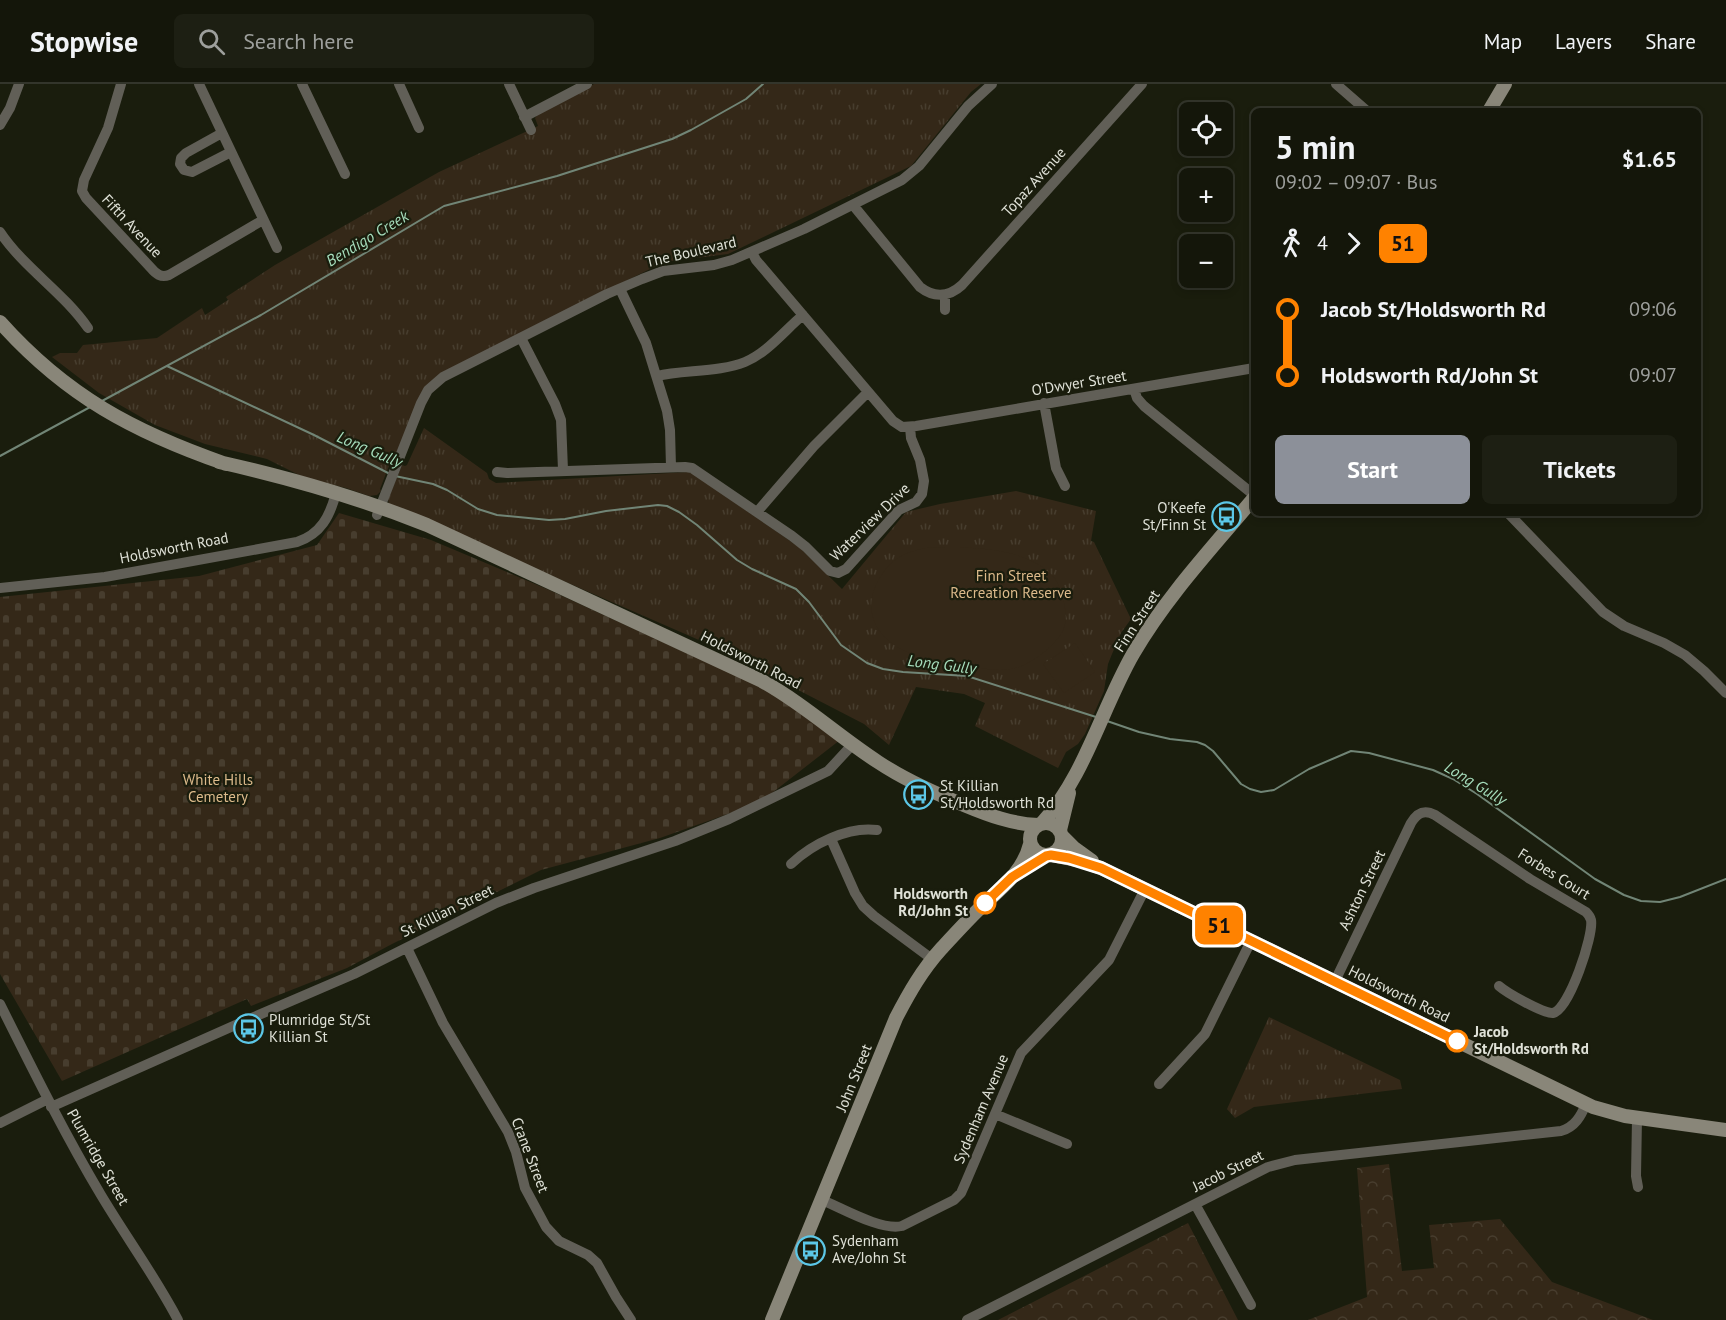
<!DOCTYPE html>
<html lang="en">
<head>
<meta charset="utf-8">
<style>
  :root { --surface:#14160a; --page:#1d1f13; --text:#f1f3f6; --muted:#9d9f9c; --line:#33352b; --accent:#8c9099 }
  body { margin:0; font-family:"PT Sans",sans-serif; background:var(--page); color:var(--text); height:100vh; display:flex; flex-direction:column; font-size:22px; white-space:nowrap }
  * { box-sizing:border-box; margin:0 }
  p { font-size:20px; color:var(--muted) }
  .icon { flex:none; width:33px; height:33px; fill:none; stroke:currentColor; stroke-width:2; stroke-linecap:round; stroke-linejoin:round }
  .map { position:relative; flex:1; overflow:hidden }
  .drawer { position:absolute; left:1251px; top:24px; width:450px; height:408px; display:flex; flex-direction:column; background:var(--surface); border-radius:9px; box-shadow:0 3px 9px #0003,0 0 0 2px var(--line) }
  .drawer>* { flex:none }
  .badge { padding:0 12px; border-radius:9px; font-size:21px; line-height:39px }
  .controls { position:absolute; left:1179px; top:18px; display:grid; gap:12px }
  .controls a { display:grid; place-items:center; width:54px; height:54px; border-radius:9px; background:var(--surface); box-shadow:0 3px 9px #0003,0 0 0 2px var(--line); font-size:30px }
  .map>.badge { position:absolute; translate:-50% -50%; box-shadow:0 0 0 3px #fff }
  .legs { display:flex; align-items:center; gap:9px; height:66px; padding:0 24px; font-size:20px }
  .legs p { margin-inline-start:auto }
  .headline { display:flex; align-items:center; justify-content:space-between; height:102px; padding:0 24px }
  h1 { font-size:33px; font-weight:800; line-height:45px }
  .action { display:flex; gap:12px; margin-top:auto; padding:12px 24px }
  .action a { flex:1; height:69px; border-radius:9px; background:var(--accent); color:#fff; font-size:24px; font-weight:800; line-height:69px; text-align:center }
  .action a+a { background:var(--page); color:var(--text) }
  ul { padding:0 24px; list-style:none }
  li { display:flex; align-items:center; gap:21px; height:66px; font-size:22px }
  li i { display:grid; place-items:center; width:9px; height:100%; margin:0 8px; background:currentColor }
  li i::after { content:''; width:15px; height:15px; margin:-8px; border:4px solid; border-radius:50%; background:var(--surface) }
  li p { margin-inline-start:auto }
  li:first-child i { background:linear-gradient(#0000 50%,currentColor 0) }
  li:last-child i { background:linear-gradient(currentColor 50%,#0000 0) }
  header { display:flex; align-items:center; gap:36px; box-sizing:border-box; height:84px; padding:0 30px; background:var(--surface); border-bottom:2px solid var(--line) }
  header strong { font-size:28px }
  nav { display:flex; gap:33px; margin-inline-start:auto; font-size:21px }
  .search { width:420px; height:54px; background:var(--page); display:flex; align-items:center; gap:15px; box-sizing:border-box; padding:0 21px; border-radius:9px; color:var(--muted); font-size:22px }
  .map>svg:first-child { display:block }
  .grass { fill:url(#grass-tufts) }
  .forest { fill:url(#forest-crowns) }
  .cemetery { fill:url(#cemetery-stones) }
  .garden { fill:#342818 }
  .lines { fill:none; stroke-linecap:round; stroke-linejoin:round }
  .stream { stroke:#718576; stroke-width:2 }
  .street { stroke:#615f57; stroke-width:10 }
  .secondary { stroke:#898679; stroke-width:14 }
  .line-1-casing { stroke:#fff; stroke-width:14 }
  .line-1 { stroke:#ff8200; stroke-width:9 }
  .stop-1-dot { fill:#fff; stroke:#ff8200; stroke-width:3 }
  .labels { text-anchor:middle; stroke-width:4.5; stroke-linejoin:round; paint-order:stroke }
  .street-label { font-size:15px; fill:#dfe1d7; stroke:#1a1d0d }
  .poi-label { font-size:15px; fill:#dfe1d7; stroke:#1a1d0d; text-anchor:start }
  .park-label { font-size:15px; fill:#dcba8b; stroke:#1a1d0d }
  .stop-label { font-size:15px; font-weight:bold; fill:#dfe1d7; stroke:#1a1d0d; text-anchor:end }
  .water-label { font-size:16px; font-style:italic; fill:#a5dcbb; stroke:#1a1d0d }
</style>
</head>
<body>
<header>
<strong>Stopwise</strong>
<div class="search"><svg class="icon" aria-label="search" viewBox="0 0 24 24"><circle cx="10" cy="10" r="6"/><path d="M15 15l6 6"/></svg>Search here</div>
<nav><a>Map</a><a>Layers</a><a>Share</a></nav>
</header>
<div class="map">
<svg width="1726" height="1236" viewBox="0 0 1726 1236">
  <defs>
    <pattern id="grass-tufts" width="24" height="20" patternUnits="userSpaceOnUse" patternTransform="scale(1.5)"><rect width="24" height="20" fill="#342818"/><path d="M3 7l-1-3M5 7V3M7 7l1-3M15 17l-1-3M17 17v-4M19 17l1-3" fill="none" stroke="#473d2e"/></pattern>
    <pattern id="forest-crowns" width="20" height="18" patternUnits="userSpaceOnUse" patternTransform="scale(1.5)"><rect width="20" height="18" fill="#342818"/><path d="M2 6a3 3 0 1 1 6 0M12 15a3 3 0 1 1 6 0" fill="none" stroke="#473d2e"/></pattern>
    <pattern id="cemetery-stones" width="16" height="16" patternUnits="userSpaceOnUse" patternTransform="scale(1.5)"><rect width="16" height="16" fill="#342818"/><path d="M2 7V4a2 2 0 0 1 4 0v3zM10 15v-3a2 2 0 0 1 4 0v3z" fill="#473d2e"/></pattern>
  </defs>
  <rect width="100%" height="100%" fill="#1a1d0d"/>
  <path class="grass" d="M594,0h387l-10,8 -60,74 -183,88 -64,8 -224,112 -47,89h-3l-10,26 1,2 -4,4 -8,1 -23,-8 -41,-10 -38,-19 -62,-15 -50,-19 -56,-32 -47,-36 8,-4h17l6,-8 74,-7 45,-30 3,7 23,-15 -2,-3 49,-32 164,-93 99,-46 -3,-8 3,-4z
    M424,344l63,45 2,6 7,4 192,-11 4,1 107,74 43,42 64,-77 34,-8 76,-13 80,20 -5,30 3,1 37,77 -10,14 -9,21 -4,10 -4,27 -19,43 -7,10 -12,8 -8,16 -83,-42 10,-23 -21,-9 -48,-7 -27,58 -25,-21 -149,-77 -326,-142 -1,-6 14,-34 3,1 2,-1z
    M1269,933l131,63 2,9 -148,18 -19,11 -8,-9z"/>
  <path class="forest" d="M1389,1080l13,107 32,-3 -5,-43 71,-6 52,63 101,38h-345l59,-23 -10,-129z
    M1188,1139l50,97h-240z"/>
  <path class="cemetery" d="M339,429l92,27 116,49 227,104 66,47 -81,63 -99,35 -119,32 -149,74 -45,24 -96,38 -4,-7 -185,82 -62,-107v-377l199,-21 118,-31z"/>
  <path class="garden" d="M926,464c37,-2 98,-2 126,27 6,6 9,16 11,24 3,12 5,24 -2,35 -7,12 -29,29 -42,33 -20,7 -43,0 -63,-4 -16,-4 -34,-5 -49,-11 -31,-14 -46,-41 -28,-73 12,-20 25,-27 47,-31z
    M1075,559l20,29 -31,21 -21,-29z"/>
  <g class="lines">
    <path class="stream" d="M167,282l147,69 76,39
      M102,317l159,-86 183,-109 113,-30 115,-37 19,-9 55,-31 17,-15
      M0,372l92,-50
      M395,392l38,8 14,6 31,19 19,6 52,5 16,-1 41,-8 52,-6 9,1 12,6 18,13 40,35 15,9 44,20 13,13 32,43 26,18 16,6 20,3 64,4 129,41
      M1107,637l32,11 31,7 27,3 8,3 8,6 28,33 9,5 11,3 13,-2 35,-21 42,-18 18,2 64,17 20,9 24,15 118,85 29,16 17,6 19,1 20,-5 46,-18"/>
    <path class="street" d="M121,0l-13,44 -24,52 -2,11 4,7 65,70c5,6 10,10 18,7l94,-55
      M199,0l78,164
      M302,0l43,90
      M399,0l20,44
      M509,0l22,46
      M1336,0l31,27
      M524,33l63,-33
      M0,41l10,-17 9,-24
      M222,49l-36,20 -5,5 -1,6 4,6 8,2 39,-20
      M853,121l67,82c14,11 29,10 42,-2l180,-201
      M0,148c24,36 63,60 88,96
      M752,168l4,8 137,161 9,6 14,-1c112,-20 225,-38 338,-58
      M620,205l26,54 21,68 3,19 1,37
      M945,211v15
      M521,254l34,66 6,16 2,50
      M657,292c26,-6 64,-4 88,-14 22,-9 40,-32 58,-47
      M1134,305l3,9 7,8 110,89
      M1044,319l12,65 9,18
      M497,388l10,1 178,-6 7,1 100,68 14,11 24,24 8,2 8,-4 53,-59 17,-8 6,-8 2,-13 -4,-21 -9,-22 -1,-11
      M757,428l57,-66 54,-54
      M1508,429l95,99 21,14 40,17 21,12 19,16 22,22
      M377,431l44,-112 7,-13 15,-13 164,-83 35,-15 21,-8 51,-6 18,-5 72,-31 98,-49 17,-14 49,-60 24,-22
      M0,504l105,-11 192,-35c24,-8 33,-26 39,-49
      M831,755l24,54 8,13 11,10 58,43
      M791,780c21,-20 57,-38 86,-34
      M407,864l36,75 65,109 8,20 9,36 21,39 13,14 29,14 9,8 19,34 15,23
      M1335,897l76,-158c6,-10 13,-14 24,-8l95,64 56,33c3,3 4,4 5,8 3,15 -22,90 -38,93 -9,1 -46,-20 -54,-27
      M0,920c32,64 64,129 101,191 25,42 54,81 77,125
      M1159,1000l46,-50 46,-93
      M51,1023l189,-84 114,-49 142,-71 38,-15 141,-47 54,-22 99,-48 25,-27
      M995,1030l72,30
      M1637,1034l-1,58 2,11
      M0,1039l48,-24
      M822,1116c20,8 59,31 80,26l52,-26 7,-7 4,-9 56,-131 88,-93 36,-71
      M1195,1120l56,101
      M967,1236l301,-153 27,-7 266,-29c14,-4 20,-15 25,-27"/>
    <path class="secondary" d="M1489,27l16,-27
      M0,238c66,74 134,110 226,142
      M219,378c71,16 141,36 208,63l335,156c42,23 76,55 116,81 27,18 56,31 86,43 24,10 48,19 74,20
      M1030 755a16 16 0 1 1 32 0a16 16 0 1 1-32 0Z
      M1042,739c42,-45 60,-115 91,-169 33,-57 79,-106 121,-156
      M1060,746l9,-37
      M1062,752l12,12 18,13
      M1051,771l30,6 20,7 492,239 32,9 101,14
      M772,1236l124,-302c13,-25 26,-48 45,-69 12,-13 23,-25 35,-37 21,-21 47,-38 54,-68"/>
  </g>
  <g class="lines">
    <defs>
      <path id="line-1" d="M985,819l27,-26 34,-21 5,-1 18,3 32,10 356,173"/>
    </defs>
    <use href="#line-1" class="line-1-casing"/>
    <use href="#line-1" class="line-1"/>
  </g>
  <defs>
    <symbol id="bus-ring" viewBox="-11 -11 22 22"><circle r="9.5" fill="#1a1d0d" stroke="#5cc7e7" stroke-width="1.5"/><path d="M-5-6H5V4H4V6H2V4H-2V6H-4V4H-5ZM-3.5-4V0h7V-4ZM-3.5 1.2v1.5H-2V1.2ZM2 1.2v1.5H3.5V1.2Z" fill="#5cc7e7"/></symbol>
  </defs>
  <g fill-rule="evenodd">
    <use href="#bus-ring" x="1210" y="416" width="33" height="33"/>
    <use href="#bus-ring" x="902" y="694" width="33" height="33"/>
    <use href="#bus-ring" x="232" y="928" width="33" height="33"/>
    <use href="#bus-ring" x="794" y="1150" width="33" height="33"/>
  </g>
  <g class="stop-1-dot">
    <circle cx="985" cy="819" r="10"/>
    <circle cx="1457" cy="957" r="10"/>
  </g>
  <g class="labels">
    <g class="street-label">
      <text transform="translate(1034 98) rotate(-48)" y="5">Topaz Avenue</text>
      <text transform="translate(132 142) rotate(47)" y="5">Fifth Avenue</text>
      <text transform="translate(691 168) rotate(-13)" y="5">The Boulevard</text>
      <text transform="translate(1079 299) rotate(-9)" y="5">O'Dwyer Street</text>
      <text transform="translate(870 438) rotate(-44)" y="5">Waterview Drive</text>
      <text transform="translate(174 464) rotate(-11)" y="5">Holdsworth Road</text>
      <text transform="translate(1137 537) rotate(-57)" y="5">Finn Street</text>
      <text transform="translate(751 576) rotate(27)" y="5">Holdsworth Road</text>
      <text transform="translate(1554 790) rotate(32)" y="5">Forbes Court</text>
      <text transform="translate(1362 806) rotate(-64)" y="5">Ashton Street</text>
      <text transform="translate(447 827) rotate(-26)" y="5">St Killian Street</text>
      <text transform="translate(1399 910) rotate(26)" y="5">Holdsworth Road</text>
      <text transform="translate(854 994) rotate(-68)" y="5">John Street</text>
      <text transform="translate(981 1025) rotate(-67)" y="5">Sydenham Avenue</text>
      <text transform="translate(530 1071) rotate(69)" y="5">Crane Street</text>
      <text transform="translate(98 1073) rotate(60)" y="5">Plumridge Street</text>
      <text transform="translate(1228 1087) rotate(-26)" y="5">Jacob Street</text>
    </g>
    <g class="poi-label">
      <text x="1206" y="429" text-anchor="end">O'Keefe<tspan x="1206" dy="17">St/Finn St</tspan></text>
      <text x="940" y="707">St Killian<tspan x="940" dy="17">St/Holdsworth Rd</tspan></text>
      <text x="269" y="941">Plumridge St/St<tspan x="269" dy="17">Killian St</tspan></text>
      <text x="832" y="1162">Sydenham<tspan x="832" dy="17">Ave/John St</tspan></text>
    </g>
    <g class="park-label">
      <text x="1011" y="497">Finn Street<tspan x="1011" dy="17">Recreation Reserve</tspan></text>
      <text x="218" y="701">White Hills<tspan x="218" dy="17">Cemetery</tspan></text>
    </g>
    <g class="stop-label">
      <text x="968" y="815">Holdsworth<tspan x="968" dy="17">Rd/John St</tspan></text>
      <text x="1474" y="953" text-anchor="start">Jacob<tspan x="1474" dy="17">St/Holdsworth Rd</tspan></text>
    </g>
    <g class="water-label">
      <text transform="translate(367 154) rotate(-31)" y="6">Bendigo Creek</text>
      <text transform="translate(370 365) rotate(23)" y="6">Long Gully</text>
      <text transform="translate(942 580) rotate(7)" y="6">Long Gully</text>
      <text transform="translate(1476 699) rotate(31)" y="6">Long Gully</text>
    </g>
  </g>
</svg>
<div class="controls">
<a><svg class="icon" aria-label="locate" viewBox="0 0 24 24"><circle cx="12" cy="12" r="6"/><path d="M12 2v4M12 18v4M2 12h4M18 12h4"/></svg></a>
<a>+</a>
<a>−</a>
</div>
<b class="badge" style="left:1219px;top:841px;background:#ff8200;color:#111">51</b>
<section class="drawer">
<div class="headline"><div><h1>5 min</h1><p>09:02 – 09:07 · Bus</p></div><b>$1.65</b></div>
<div class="legs"><svg class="icon" aria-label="walk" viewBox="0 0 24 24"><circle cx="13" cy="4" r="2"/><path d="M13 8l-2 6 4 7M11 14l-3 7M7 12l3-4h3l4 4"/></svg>4<svg class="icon" aria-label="forward" viewBox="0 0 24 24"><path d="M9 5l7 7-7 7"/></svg><b class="badge" style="background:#ff8200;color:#111">51</b></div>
<ul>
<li><i style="color:#ff8200"></i><b>Jacob St/Holdsworth Rd</b><p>09:06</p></li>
<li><i style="color:#ff8200"></i><b>Holdsworth Rd/John St</b><p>09:07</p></li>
</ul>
<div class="action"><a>Start</a><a>Tickets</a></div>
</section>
</div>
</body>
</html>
